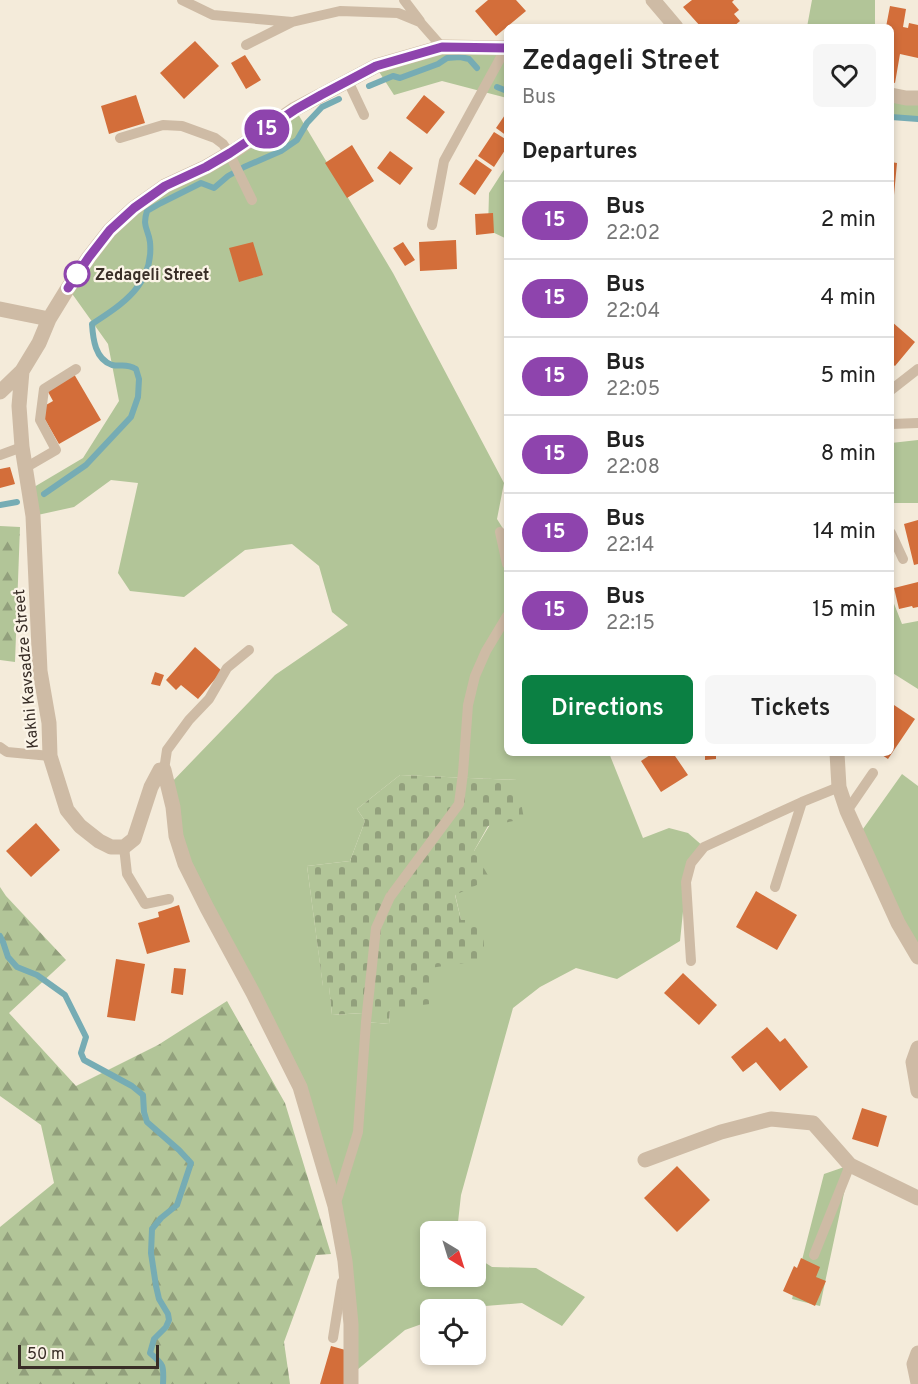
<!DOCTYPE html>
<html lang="en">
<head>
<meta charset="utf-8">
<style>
  :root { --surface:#fff; --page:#f6f6f6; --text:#222; --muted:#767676; --line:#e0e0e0; --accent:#0b8043 }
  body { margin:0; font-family:Overpass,sans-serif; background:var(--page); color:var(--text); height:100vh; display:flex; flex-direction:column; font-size:22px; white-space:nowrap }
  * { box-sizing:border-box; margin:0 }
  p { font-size:20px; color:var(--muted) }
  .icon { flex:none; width:33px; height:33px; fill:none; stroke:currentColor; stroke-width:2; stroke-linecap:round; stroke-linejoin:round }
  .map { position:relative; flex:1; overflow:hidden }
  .sheet { position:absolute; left:504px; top:24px; width:390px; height:732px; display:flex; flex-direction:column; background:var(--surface); border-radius:9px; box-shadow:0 3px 9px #0003 }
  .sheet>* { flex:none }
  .badge { padding:0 12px; border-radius:20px; font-size:21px; line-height:39px }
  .needle { width:39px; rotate:142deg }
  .tools { position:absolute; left:420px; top:1221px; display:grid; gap:12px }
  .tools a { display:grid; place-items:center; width:66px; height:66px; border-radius:9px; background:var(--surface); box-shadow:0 3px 9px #0003; font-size:30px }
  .scale { position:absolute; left:18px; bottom:15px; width:141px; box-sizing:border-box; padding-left:6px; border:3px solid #392e27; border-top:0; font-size:16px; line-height:21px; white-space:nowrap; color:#392e27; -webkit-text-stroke:4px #fbf4e7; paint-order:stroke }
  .map>.badge { position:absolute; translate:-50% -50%; box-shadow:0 0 0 3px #fff }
  h2 { padding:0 18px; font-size:22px; line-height:54px }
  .round { display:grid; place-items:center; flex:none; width:63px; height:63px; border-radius:9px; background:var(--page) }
  .headline { display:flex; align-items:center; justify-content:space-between; height:102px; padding:0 18px }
  h1 { font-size:28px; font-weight:600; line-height:45px }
  .action { display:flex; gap:12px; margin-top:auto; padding:12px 18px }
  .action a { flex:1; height:69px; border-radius:9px; background:var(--accent); color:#fff; font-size:24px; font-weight:600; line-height:69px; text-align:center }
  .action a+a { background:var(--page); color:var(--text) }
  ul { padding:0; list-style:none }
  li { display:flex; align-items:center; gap:18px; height:78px; padding:0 18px; border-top:2px solid var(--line) }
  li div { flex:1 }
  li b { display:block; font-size:22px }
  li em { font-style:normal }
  li .badge { min-width:66px; font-weight:700; text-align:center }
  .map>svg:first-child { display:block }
  .green { fill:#b2c598; fill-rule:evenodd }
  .forest { fill:url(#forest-firs) }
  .cemetery { fill:url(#cemetery-stones) }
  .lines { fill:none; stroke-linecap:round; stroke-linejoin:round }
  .stream { stroke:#76acb4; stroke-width:6 }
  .building { fill:#d36e3a }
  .service { stroke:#cebba5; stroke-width:10 }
  .minor { stroke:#cebba5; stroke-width:15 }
  .line-casing { stroke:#fff; stroke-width:14 }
  .line { stroke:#8e44ad; stroke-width:9 }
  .stop-dot { fill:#fff; stroke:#8e44ad; stroke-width:3 }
  .labels { text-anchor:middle; stroke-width:4.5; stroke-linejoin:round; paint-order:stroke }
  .stop-label { font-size:16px; font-weight:bold; fill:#392e27; stroke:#fbf4e7; text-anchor:start }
  .street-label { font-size:16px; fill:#392e27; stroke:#fbf4e7 }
</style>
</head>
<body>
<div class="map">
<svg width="918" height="1384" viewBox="0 0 918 1384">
  <defs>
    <pattern id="forest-firs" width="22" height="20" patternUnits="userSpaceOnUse" patternTransform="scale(1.5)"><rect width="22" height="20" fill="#b2c598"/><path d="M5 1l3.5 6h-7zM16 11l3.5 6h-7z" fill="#92a07c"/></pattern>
    <pattern id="cemetery-stones" width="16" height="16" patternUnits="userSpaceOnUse" patternTransform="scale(1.5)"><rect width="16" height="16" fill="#b2c598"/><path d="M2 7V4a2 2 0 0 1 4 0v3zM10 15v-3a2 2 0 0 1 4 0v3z" fill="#92a07c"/></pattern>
  </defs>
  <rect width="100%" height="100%" fill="#f4ebda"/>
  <path class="green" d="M812,0h63v27h-68z
    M507,48v50l-65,-17 -48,14 -18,-28 31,-10z
    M891,95l27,3v21l-27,-2z
    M295,109l98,164 111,210 -7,36 10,16v218h102l34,85 26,-10 19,5 16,14 -18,35 -6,59 -63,38 -41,-11 -36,19 -27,21 -52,187 -4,36 -27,1v44h46v-19l16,10 44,1 49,29 -23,29 -40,-23 -49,4 -9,2 -34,1v11l-25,9 -54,45 -3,-85 -48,-203 -115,-223 -16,-79 106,-110 73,-50 -16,-13 -13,-46 -27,-22 -47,6 -61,47 -54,-6 -12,-18 20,-90 -27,-3 -37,27 -41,9 -4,-26 54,-32 36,-57 -11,-57 -40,-56 42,-58zM400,775l117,5 -43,71 -19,43 6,26 -31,48 -40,41 -1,15 -23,-2 -3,-9 -31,2 -3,-29h-6l-16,-120 43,-5 15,-40 -8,-12z
    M507,165v74l-19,-9 1,-37z
    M918,440v63h-26l-1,-4v-56z
    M891,596l11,28 16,-3v68l-27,-17z
    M902,774l16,12v171l-60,-121z
    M850,1165l-30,141 -28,-7 32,-125z"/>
  <path class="forest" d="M0,526l20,1 -5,135 -15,-2z
    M0,887l6,9 60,64 -57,53 67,73 82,-41 69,-44 58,102 46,151 -15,1 -32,87 6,42h-290v-157l54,-44 -13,-58 -41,-29z"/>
  <path class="cemetery" d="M400,775l117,5 7,39 -36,7 -14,25 16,28 -35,16 6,25h21l3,40 -55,8v36l-40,5 -1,15 -23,-2 -4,-9 -30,2 -3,-28h-6l-16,-121 43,-5 15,-40 -8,-12z"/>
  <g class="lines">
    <path class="stream" d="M369,86l24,-10 7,2 38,-14 9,-6 13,-1 9,2 8,9
      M497,87l10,4
      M891,117l27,2
      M44,494l42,-29 45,-48 7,-20 1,-18 -3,-10c-10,-6 -15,-2 -24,-4 -17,-6 -19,-26 -20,-41 31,-20 62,-40 58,-82 -2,-14 -8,-15 -3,-31l14,-8 40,-20 13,5 14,-12 16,-9 37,-16 16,-11 10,-17 15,-16 17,-8
      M0,505l17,-3
      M0,936l3,6 5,15 9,10 20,8 28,20 21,42 -5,16 3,7 48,26 11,9 1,17 3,10 32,28 12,13 -14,42 -16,13 -9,11 -1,24 5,33 3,13 9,15 1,6 -3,7 -12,12 -4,14c14,12 14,12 13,31"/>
  </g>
  <path class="building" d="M488,0h28l10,11 -30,25 -21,-25z
    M692,0h42l-2,2 7,8 -5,4 6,7 -7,6h-9l-2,-2 -2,2h-19l-18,-20z
    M890,6l16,3 -3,18 5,1 1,-5 9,2v33l-18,-4 -5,29 -4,-1v-55h-5z
    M195,41l24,25 -35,33 -24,-26z
    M245,55l16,25 -15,9 -15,-26z
    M136,95l9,28 -36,11 -8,-28z
    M424,95l21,17 -18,22 -21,-16z
    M507,112v24l-11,-8z
    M494,132l13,8v7l-13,20 -16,-11z
    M352,145l22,36 -27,17 -22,-35z
    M390,151l23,17 -13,17 -23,-17z
    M476,159l16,11 -17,25 -16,-11z
    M891,162l6,1 -3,32 -3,-1z
    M493,213l1,20 -18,2 -1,-21z
    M456,240l1,29 -37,2 -1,-29z
    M253,242l10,33 -24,7 -10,-34z
    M403,242l12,18 -10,6 -12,-18z
    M891,321l24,21 -20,24 -4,-3z
    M74,374l27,46 -42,24 -20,-35 14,-8 -6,-11z
    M10,467l5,17 -15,4v-19z
    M918,520v44l-4,1 -10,-41z
    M918,582v25l-5,1 -1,-2 -13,3 -5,-21z
    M195,647l27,24 -24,28 -17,-14 -5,5 -10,-10z
    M155,672l9,3 -4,11 -9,-2z
    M891,703l24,16 -27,40 -9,-6h12z
    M653,753h20l15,22 -27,17 -20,-31z
    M705,753h11v6l-11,1z
    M36,823l24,27 -29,27 -25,-26z
    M756,891l41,24 -20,35 -41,-23z
    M179,905l11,37 -43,12 -9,-31 21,-6 -1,-5z
    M116,959l29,5 -10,57 -28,-4z
    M174,968l12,1 -3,26 -12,-2z
    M683,973l34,32 -18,20 -35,-32z
    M767,1027l13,15 5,-4 23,29 -28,24 -24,-29 -13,10 -12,-15z
    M862,1108l25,8 -9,31 -26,-8z
    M677,1166l33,34 -33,32 -33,-34z
    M801,1258l19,9 -4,10 10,4 -11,25 -32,-15 11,-25 3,2z
    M331,1346l18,5 -2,33h-27z"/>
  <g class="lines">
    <path class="service" d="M182,0l31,15 79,7 48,-11 58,2 22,9 22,25
      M404,0l16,21
      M246,45l46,-23
      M348,81l16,34
      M120,138l43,-13 19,1 33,12 8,6 6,9 23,47
      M432,225l12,-64 62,-113
      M891,390l27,-21
      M891,424l27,-1
      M0,455l22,-8
      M25,468l31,-18 -16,-30 4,-31 32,-20
      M500,532l7,32
      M891,533l12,26
      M0,747l7,5 43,4
      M164,770l3,-20 22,-30 20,-21 18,-31 22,-18
      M847,811l26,-38
      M124,847l3,27 18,30 24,-5
      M775,887l27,-85
      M691,961l-5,-79 5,-19 13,-16 98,-45 37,-15
      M335,1206l23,-74 8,-110 10,-94 14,-31 69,-93 4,-31 5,-68 7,-29 11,-25 21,-35
      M814,1255l36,-90
      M333,1338l9,-56"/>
    <path class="minor" d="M653,0l23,27
      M891,95l15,3h12
      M0,309l49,10
      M22,371l-3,35 3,41 11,69 7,155 9,52 1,33 17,54 13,16 19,15 12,6h13l10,-8 17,-52 9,-17h4l9,37 3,29 9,28 22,44 46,85 47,94 35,119 10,55 6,63v60
      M0,392l22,-21 17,-28 10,-24 19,-31 21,-31 21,-27 24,-22 31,-22 41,-19 31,-18 58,-40 81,-43 66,-19 65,1
      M837,753l2,34 8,24 51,112 20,34
      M918,1048l-5,14 5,29
      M645,1160l76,-28 50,-13 42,4 37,42 68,33
      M918,1353l-4,11 4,19"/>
  </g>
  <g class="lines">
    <defs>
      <path id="line" d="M68,288l21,-31 21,-27 24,-22 31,-22 41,-19 24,-14 66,-44 25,-14 55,-29 66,-19 65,1"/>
    </defs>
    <use href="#line" class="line-casing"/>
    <use href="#line" class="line"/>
  </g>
  <circle class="stop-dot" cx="77" cy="274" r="12"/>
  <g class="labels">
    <g class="stop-label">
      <text x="95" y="280">Zedageli Street</text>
    </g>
    <g class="street-label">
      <text transform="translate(25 669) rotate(-95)" y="6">Kakhi Kavsadze Street</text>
    </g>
  </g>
</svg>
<div class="tools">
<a><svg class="needle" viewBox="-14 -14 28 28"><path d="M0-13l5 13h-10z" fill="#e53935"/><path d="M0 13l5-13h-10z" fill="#767676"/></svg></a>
<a><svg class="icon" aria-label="locate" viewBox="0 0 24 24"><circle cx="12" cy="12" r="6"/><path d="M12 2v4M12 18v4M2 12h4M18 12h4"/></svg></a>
</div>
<div class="scale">50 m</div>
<b class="badge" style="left:267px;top:129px;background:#8e44ad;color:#fff">15</b>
<section class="sheet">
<div class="headline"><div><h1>Zedageli Street</h1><p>Bus</p></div><a class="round"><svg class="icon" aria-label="heart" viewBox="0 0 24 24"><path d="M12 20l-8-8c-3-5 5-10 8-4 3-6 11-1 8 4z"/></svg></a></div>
<h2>Departures</h2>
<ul>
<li><span class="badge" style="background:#8e44ad;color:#fff">15</span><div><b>Bus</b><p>22:02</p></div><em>2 min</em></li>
<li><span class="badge" style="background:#8e44ad;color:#fff">15</span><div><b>Bus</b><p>22:04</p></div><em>4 min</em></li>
<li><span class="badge" style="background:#8e44ad;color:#fff">15</span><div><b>Bus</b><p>22:05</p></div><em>5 min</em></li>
<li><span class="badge" style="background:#8e44ad;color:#fff">15</span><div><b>Bus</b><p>22:08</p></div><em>8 min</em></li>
<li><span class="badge" style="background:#8e44ad;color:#fff">15</span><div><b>Bus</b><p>22:14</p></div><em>14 min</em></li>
<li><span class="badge" style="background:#8e44ad;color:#fff">15</span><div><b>Bus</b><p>22:15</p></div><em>15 min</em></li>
</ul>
<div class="action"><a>Directions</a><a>Tickets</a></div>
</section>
</div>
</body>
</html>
